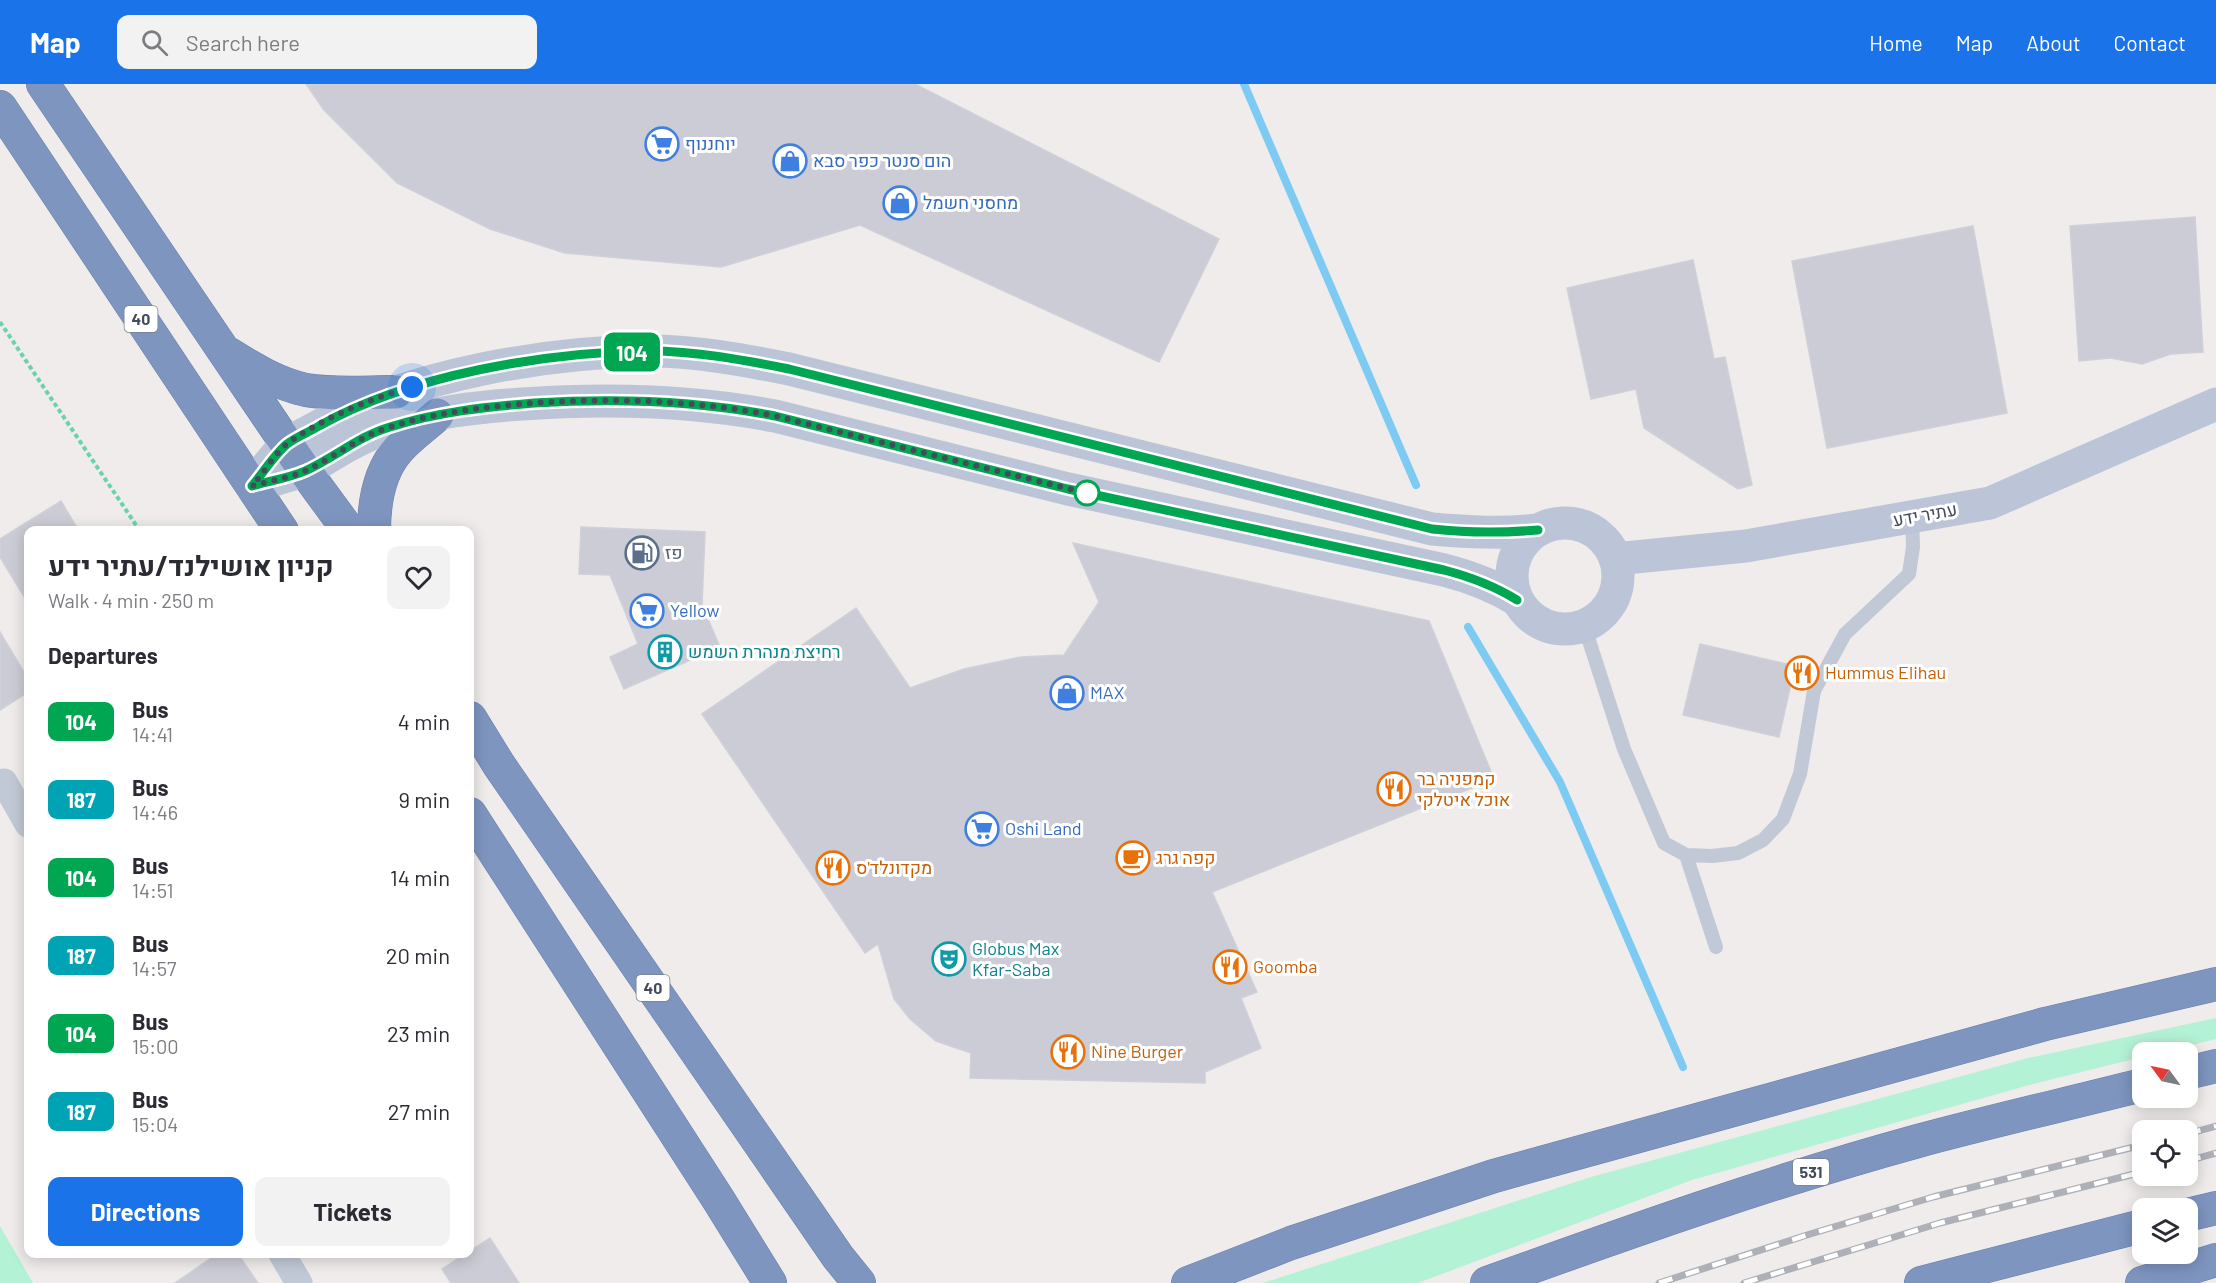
<!DOCTYPE html>
<html lang="en">
<head>
<meta charset="utf-8">
<style>
  :root { --surface:#fff; --page:#f2f2f3; --text:#2b2b33; --muted:#7c7c81; --accent:#1a73e8 }
  body { margin:0; font-family:Barlow,Heebo,sans-serif; background:var(--page); color:var(--text); height:100vh; display:flex; flex-direction:column; font-size:22px; white-space:nowrap }
  * { box-sizing:border-box; margin:0 }
  p { font-size:20px; color:var(--muted) }
  .icon { flex:none; width:33px; height:33px; fill:none; stroke:currentColor; stroke-width:2; stroke-linecap:round; stroke-linejoin:round }
  .map { position:relative; flex:1; overflow:hidden }
  .sheet { position:absolute; left:24px; top:442px; width:450px; height:732px; display:flex; flex-direction:column; background:var(--surface); border-radius:12px; box-shadow:0 3px 15px #0003 }
  .sheet>* { flex:none }
  .badge { padding:0 12px; border-radius:9px; font-size:21px; line-height:39px }
  .needle { width:39px; rotate:303deg }
  .controls { position:absolute; left:2132px; top:958px; display:grid; gap:12px }
  .controls a { display:grid; place-items:center; width:66px; height:66px; border-radius:12px; background:var(--surface); box-shadow:0 3px 15px #0003; font-size:30px }
  .you { position:absolute; width:30px; height:30px; margin:-15px; border:4px solid #fff; border-radius:50%; background:#1a73e8; box-shadow:0 0 0 9px #1a73e833 }
  .map>.badge { position:absolute; translate:-50% -50%; box-shadow:0 0 0 3px #fff }
  h2 { padding:0 24px; font-size:22px; line-height:54px }
  .round { display:grid; place-items:center; flex:none; width:63px; height:63px; border-radius:12px; background:var(--page) }
  .head { display:flex; align-items:center; justify-content:space-between; height:102px; padding:0 24px }
  h1 { font-size:28px; font-weight:700; line-height:45px }
  .action { display:flex; gap:12px; margin-top:auto; padding:12px 24px }
  .action a { flex:1; height:69px; border-radius:12px; background:var(--accent); color:#fff; font-size:24px; font-weight:700; line-height:69px; text-align:center }
  .action a+a { background:var(--page); color:var(--text) }
  ul { padding:0; list-style:none }
  li { display:flex; align-items:center; gap:18px; height:78px; padding:0 24px }
  li div { flex:1 }
  li b { display:block; font-size:22px }
  li em { font-style:normal }
  li .badge { min-width:66px; font-weight:700; text-align:center }
  header { display:flex; align-items:center; gap:36px; box-sizing:border-box; height:84px; padding:0 30px; background:var(--accent); color:#fff }
  header strong { font-size:28px }
  nav { display:flex; gap:33px; margin-inline-start:auto; font-size:21px }
  .search { width:420px; height:54px; background:var(--page); display:flex; align-items:center; gap:15px; box-sizing:border-box; padding:0 21px; border-radius:12px; color:var(--muted); font-size:22px }
  .map>svg:first-child { display:block }
  .green { fill:#b4f2d5 }
  .lines { fill:none; stroke-linecap:round; stroke-linejoin:round }
  .stream { stroke:#7dcaf3; stroke-width:8 }
  .building { fill:#cbccd5; stroke:#cfd0d8; stroke-width:1.5 }
  .highway-casing { stroke:#6a80ac; stroke-width:34 }
  .path { stroke:#6ad3ae; stroke-width:4; stroke-dasharray:4.5 3; stroke-linecap:butt }
  .lane { stroke:#c0c9d5; stroke-width:14 }
  .street { stroke:#c0c9d5; stroke-width:27 }
  .secondary { stroke:#bcc5d7; stroke-width:33 }
  .highway { stroke:#7e95c0; stroke-width:33 }
  .rail-casing { stroke:#adb0b7; stroke-width:7 }
  .rail { stroke:#fff; stroke-width:4.5; stroke-dasharray:14; stroke-linecap:butt }
  .line-casing { stroke:#fff; stroke-width:14 }
  .line { stroke:#00a651; stroke-width:9 }
  .walk { stroke:#434c5b; stroke-width:6; stroke-dasharray:0 10.8 }
  .stop-dot { fill:#fff; stroke:#00a651; stroke-width:3 }
  .labels { text-anchor:middle; stroke-width:6; stroke-linejoin:round; paint-order:stroke }
  .shield { fill:#fff; stroke:#7b828c; stroke-width:1.5 }
  .shield-label { font-size:16px; font-weight:bold; fill:#434c5b }
  .shop-label { font-size:18px; fill:#366cbe; stroke:#fff; text-anchor:start }
  .street-label { font-size:18px; fill:#434c5b; stroke:#fff }
  .service-label { font-size:18px; fill:#4e5e75; stroke:#fff; text-anchor:start }
  .culture-label { font-size:18px; fill:#0d838f; stroke:#fff; text-anchor:start }
  .food-label { font-size:18px; fill:#c56008; stroke:#fff; text-anchor:start }
</style>
</head>
<body>
<header>
<strong>Map</strong>
<div class="search"><svg class="icon" aria-label="search" viewBox="0 0 24 24"><circle cx="10" cy="10" r="6"/><path d="M15 15l6 6"/></svg>Search here</div>
<nav><a>Home</a><a>Map</a><a>About</a><a>Contact</a></nav>
</header>
<div class="map">
<svg width="2216" height="1199" viewBox="0 0 2216 1199">
  <rect width="100%" height="100%" fill="#efeceb"/>
  <path class="green" d="M2216,934v21l-56,14h-18v4l-105,26 -345,97 -274,103h-155l328,-106 437,-119z
    M0,1142l33,57h-33z"/>
  <g class="lines">
    <path class="stream" d="M1244,0l172,401
      M1468,543l92,155 123,285"/>
  </g>
  <path class="building" d="M306,0h609l304,155 -60,123 -299,-137 -139,42 -156,-14 -75,-24 -93,-46 -73,-73z
    M2195,133l8,135 -32,2 -29,10 -31,-6 -32,3 -9,-135z
    M1973,142l34,187 -180,35 -35,-187z
    M1693,176l21,99 11,-2 27,128 -14,4 -94,-61 -8,-39 -45,10 -24,-111z
    M61,417l18,30h-51v72l-28,-46v-18z
    M581,443l124,5 -3,73 18,42 -96,42 -14,-32 28,-13 -28,-69 -31,-1z
    M1073,459l356,78 65,158 -282,113 45,100 -16,6 20,50 -56,24v11l-235,-5 1,-25 -35,-12 -26,-22 -16,-20 -16,-55 -13,9 -163,-239 154,-106 54,80 54,-19 57,-12 43,-2 35,-53z
    M0,548l28,47v13l-28,18z
    M1700,560l95,22 -16,71 -96,-22z
    M490,1154l29,45h-68l-9,-14 23,-15h5v-3z
    M217,1170h21l20,29h-83z"/>
  <g class="lines">
    <defs>
      <path id="highway" d="M43,0l262,387 44,60
        M0,23l282,424
        M229,270c24,15 49,30 77,36 29,5 60,2 90,2
        M374,447c0,-28 5,-59 24,-81 11,-13 26,-23 39,-35
        M470,634l29,47 339,492 21,26
        M470,730l248,385 52,84
        M2187,989l29,-7
        M2187,1131l29,-7
        M1188,1199l103,-40 203,-67 551,-152 171,-40
        M1487,1199c142,-51 285,-102 431,-142 74,-20 149,-37 224,-56
        M1921,1199l221,-57
        M2142,1199l74,-23"/>
    </defs>
    <use href="#highway" class="highway-casing"/>
    <path class="path" d="M0,238l140,209"/>
    <path class="lane" d="M1584,541l40,124 40,94 22,12 26,1 26,-3 25,-13 20,-21 17,-45 14,-83 31,-57 64,-60 4,-27 -1,-30
      M1686,771l30,92"/>
    <path class="street" d="M0,700l4,-2 24,42
      M282,1170l17,29"/>
    <path class="secondary" d="M277,395c9,-3 18,-5 26,-8 11,-4 22,-12 32,-18 16,-10 35,-19 53,-26 42,-15 90,-20 134,-23 85,-6 169,-4 253,12l293,73 376,81c27,7 49,15 73,30
      M252,402c11,-13 22,-31 35,-42 9,-7 22,-12 32,-18 90,-51 227,-74 330,-75 47,0 95,9 140,18l643,160c36,3 70,5 106,1
      M1512 492a53 53 0 1 1 106 0a53 53 0 1 1-106 0Z
      M1615,475l131,-13 244,-43 226,-99"/>
    <use href="#highway" class="highway"/>
    <defs>
      <path id="rail" d="M2187,1050l29,-8
        M2187,1077l29,-8
        M1659,1199l148,-48 126,-38 209,-52
        M1744,1199l196,-60 202,-51"/>
    </defs>
    <use href="#rail" class="rail-casing"/>
    <use href="#rail" class="rail"/>
  </g>
  <g class="lines">
    <defs>
      <path id="line" d="M1517,516c-24,-15 -46,-23 -73,-30l-376,-81 -293,-73c-80,-16 -160,-18 -241,-13 -49,4 -97,9 -144,24 -31,9 -56,31 -85,44 -16,7 -36,10 -53,15 11,-13 22,-31 35,-42 9,-7 22,-12 32,-18 90,-51 227,-74 330,-75 47,0 95,9 140,18l643,160c36,4 70,4 106,1"/>
    </defs>
    <use href="#line" class="line-casing"/>
    <use href="#line" class="line"/>
    <path class="walk" d="M412,303c-42,12 -87,30 -124,56 -12,9 -25,31 -36,43 17,-5 37,-8 53,-15 29,-13 54,-35 85,-44 47,-15 95,-20 144,-24 81,-5 161,-3 241,13l315,78 -3,-1"/>
  </g>
  <defs>
    <symbol id="supermarket-ring" viewBox="-11 -11 22 22"><circle r="9.5" fill="#fff" stroke="#3f7fe0" stroke-width="1.5"/><path d="M-6-5.5h2.5l.6 2H6L4.5 2H-2.5L-4.4-4H-6ZM-1.5 3.2a1.3 1.3 0 1 0 .1 0ZM3 3.2a1.3 1.3 0 1 0 .1 0Z" fill="#3f7fe0"/></symbol>
    <symbol id="shop-ring" viewBox="-11 -11 22 22"><circle r="9.5" fill="#fff" stroke="#3f7fe0" stroke-width="1.5"/><path d="M-5-2.5h2.3a2.7 3.5 0 0 1 5.4 0H5L5.5 6h-11ZM-1.5-2.5h3a1.5 2.3 0 0 0-3 0Z" fill="#3f7fe0"/></symbol>
    <symbol id="fuel-ring" viewBox="-11 -11 22 22"><circle r="9.5" fill="#fff" stroke="#5c6f8a" stroke-width="1.5"/><path d="M-5.5-6h7V0h2V4h1.3V-2.5L3-4.5l.8-.8L6-3V5H2.5V1h-1V6h-7ZM-4.2-4.7v3.2H.2V-4.7Z" fill="#5c6f8a"/></symbol>
    <symbol id="building-ring" viewBox="-11 -11 22 22"><circle r="9.5" fill="#fff" stroke="#0f9aa8" stroke-width="1.5"/><path d="M-4-6H4V6H1V3H-1V6H-4ZM-2.5-4.3h1.7v1.8h-1.7ZM.8-4.3h1.7v1.8H.8ZM-2.5-1h1.7V.8h-1.7ZM.8-1h1.7V.8H.8Z" fill="#0f9aa8"/></symbol>
    <symbol id="restaurant-ring" viewBox="-11 -11 22 22"><circle r="9.5" fill="#fff" stroke="#e8710a" stroke-width="1.5"/><path d="M-5-6h1v4h1v-4h1v4h1v-4h1v5L-1.5 .5V6h-2V.5L-5-1ZM5-6V6H3V1.5H1.5Q1.5-4 5-6Z" fill="#e8710a"/></symbol>
    <symbol id="cafe-ring" viewBox="-11 -11 22 22"><circle r="9.5" fill="#fff" stroke="#e8710a" stroke-width="1.5"/><path d="M-5.5-4.5H6V0H3Q3 3.5 0 3.5H-2.5Q-5.5 3.5-5.5 0ZM3-3.2v2h1.7v-2ZM-6 4.5H4V6H-6Z" fill="#e8710a"/></symbol>
    <symbol id="theatre-ring" viewBox="-11 -11 22 22"><circle r="9.5" fill="#fff" stroke="#0f9aa8" stroke-width="1.5"/><path d="M-5-5.5Q0-4 5-5.5V0Q5 5 0 6Q-5 5-5 0ZM-3.3-2.5H-1v1.5H-3.3ZM1-2.5H3.3v1.5H1ZM-2.8 1Q0 5.5 2.8 1Z" fill="#0f9aa8"/></symbol>
  </defs>
  <g fill-rule="evenodd">
    <use href="#supermarket-ring" x="643" y="41" width="38" height="38"/>
    <use href="#shop-ring" x="771" y="58" width="38" height="38"/>
    <use href="#shop-ring" x="881" y="100" width="38" height="38"/>
    <use href="#fuel-ring" x="623" y="450" width="38" height="38"/>
    <use href="#supermarket-ring" x="628" y="508" width="38" height="38"/>
    <use href="#building-ring" x="646" y="549" width="38" height="38"/>
    <use href="#restaurant-ring" x="1783" y="570" width="38" height="38"/>
    <use href="#shop-ring" x="1048" y="590" width="38" height="38"/>
    <use href="#restaurant-ring" x="1375" y="686" width="38" height="38"/>
    <use href="#supermarket-ring" x="963" y="726" width="38" height="38"/>
    <use href="#cafe-ring" x="1114" y="755" width="38" height="38"/>
    <use href="#restaurant-ring" x="814" y="765" width="38" height="38"/>
    <use href="#theatre-ring" x="930" y="856" width="38" height="38"/>
    <use href="#restaurant-ring" x="1211" y="864" width="38" height="38"/>
    <use href="#restaurant-ring" x="1049" y="949" width="38" height="38"/>
  </g>
  <circle class="stop-dot" cx="1087" cy="409" r="12"/>
  <g class="labels">
    <g class="shield">
      <rect x="124.5" y="222" width="33" height="26" rx="4.5"/>
      <rect x="636.5" y="891" width="33" height="26" rx="4.5"/>
      <rect x="1793" y="1075" width="36" height="26" rx="4.5"/>
    </g>
    <g class="shield-label">
      <text x="141" y="241">40</text>
      <text x="653" y="910">40</text>
      <text x="1811" y="1094">531</text>
    </g>
    <g class="shop-label">
      <text x="685" y="66">יוחננוף</text>
      <text x="813" y="83">הום סנטר כפר סבא</text>
      <text x="923" y="125">מחסני חשמל</text>
      <text x="670" y="533">Yellow</text>
      <text x="1090" y="615">MAX</text>
      <text x="1005" y="751">Oshi Land</text>
    </g>
    <g class="street-label">
      <text transform="translate(1925 431) rotate(-10)" y="6">עתיר ידע</text>
    </g>
    <g class="service-label">
      <text x="665" y="475">פז</text>
    </g>
    <g class="culture-label">
      <text x="688" y="574">רחיצת מנהרת השמש</text>
      <text x="972" y="871">Globus Max<tspan x="972" dy="21">Kfar-Saba</tspan></text>
    </g>
    <g class="food-label">
      <text x="1825" y="595">Hummus Elihau</text>
      <text x="1417" y="701">קמפניה בר<tspan x="1417" dy="21">אוכל איטלקי</tspan></text>
      <text x="1156" y="780">קפה גרג</text>
      <text x="856" y="790">מקדונלד'ס</text>
      <text x="1253" y="889">Goomba</text>
      <text x="1091" y="974">Nine Burger</text>
    </g>
  </g>
</svg>
<div class="controls">
<a><svg class="needle" viewBox="-14 -14 28 28"><path d="M0-13l5 13h-10z" fill="#e53935"/><path d="M0 13l5-13h-10z" fill="#7c7c81"/></svg></a>
<a><svg class="icon" aria-label="locate" viewBox="0 0 24 24"><circle cx="12" cy="12" r="6"/><path d="M12 2v4M12 18v4M2 12h4M18 12h4"/></svg></a>
<a><svg class="icon" aria-label="layers" viewBox="0 0 24 24"><path d="M12 4l9 5-9 5-9-5zM3 14l9 5 9-5"/></svg></a>
</div>
<div class="you" style="left:412px;top:303px"></div>
<b class="badge" style="left:632px;top:268px;background:#00a651;color:#fff">104</b>
<section class="sheet">
<div class="head"><div><h1>קניון אושילנד/עתיר ידע</h1><p>Walk · 4 min · 250 m</p></div><a class="round"><svg class="icon" aria-label="heart" viewBox="0 0 24 24"><path d="M12 20l-8-8c-3-5 5-10 8-4 3-6 11-1 8 4z"/></svg></a></div>
<h2>Departures</h2>
<ul>
<li><span class="badge" style="background:#00a651;color:#fff">104</span><div><b>Bus</b><p>14:41</p></div><em>4 min</em></li>
<li><span class="badge" style="background:#00a3b4;color:#fff">187</span><div><b>Bus</b><p>14:46</p></div><em>9 min</em></li>
<li><span class="badge" style="background:#00a651;color:#fff">104</span><div><b>Bus</b><p>14:51</p></div><em>14 min</em></li>
<li><span class="badge" style="background:#00a3b4;color:#fff">187</span><div><b>Bus</b><p>14:57</p></div><em>20 min</em></li>
<li><span class="badge" style="background:#00a651;color:#fff">104</span><div><b>Bus</b><p>15:00</p></div><em>23 min</em></li>
<li><span class="badge" style="background:#00a3b4;color:#fff">187</span><div><b>Bus</b><p>15:04</p></div><em>27 min</em></li>
</ul>
<div class="action"><a>Directions</a><a>Tickets</a></div>
</section>
</div>
</body>
</html>
